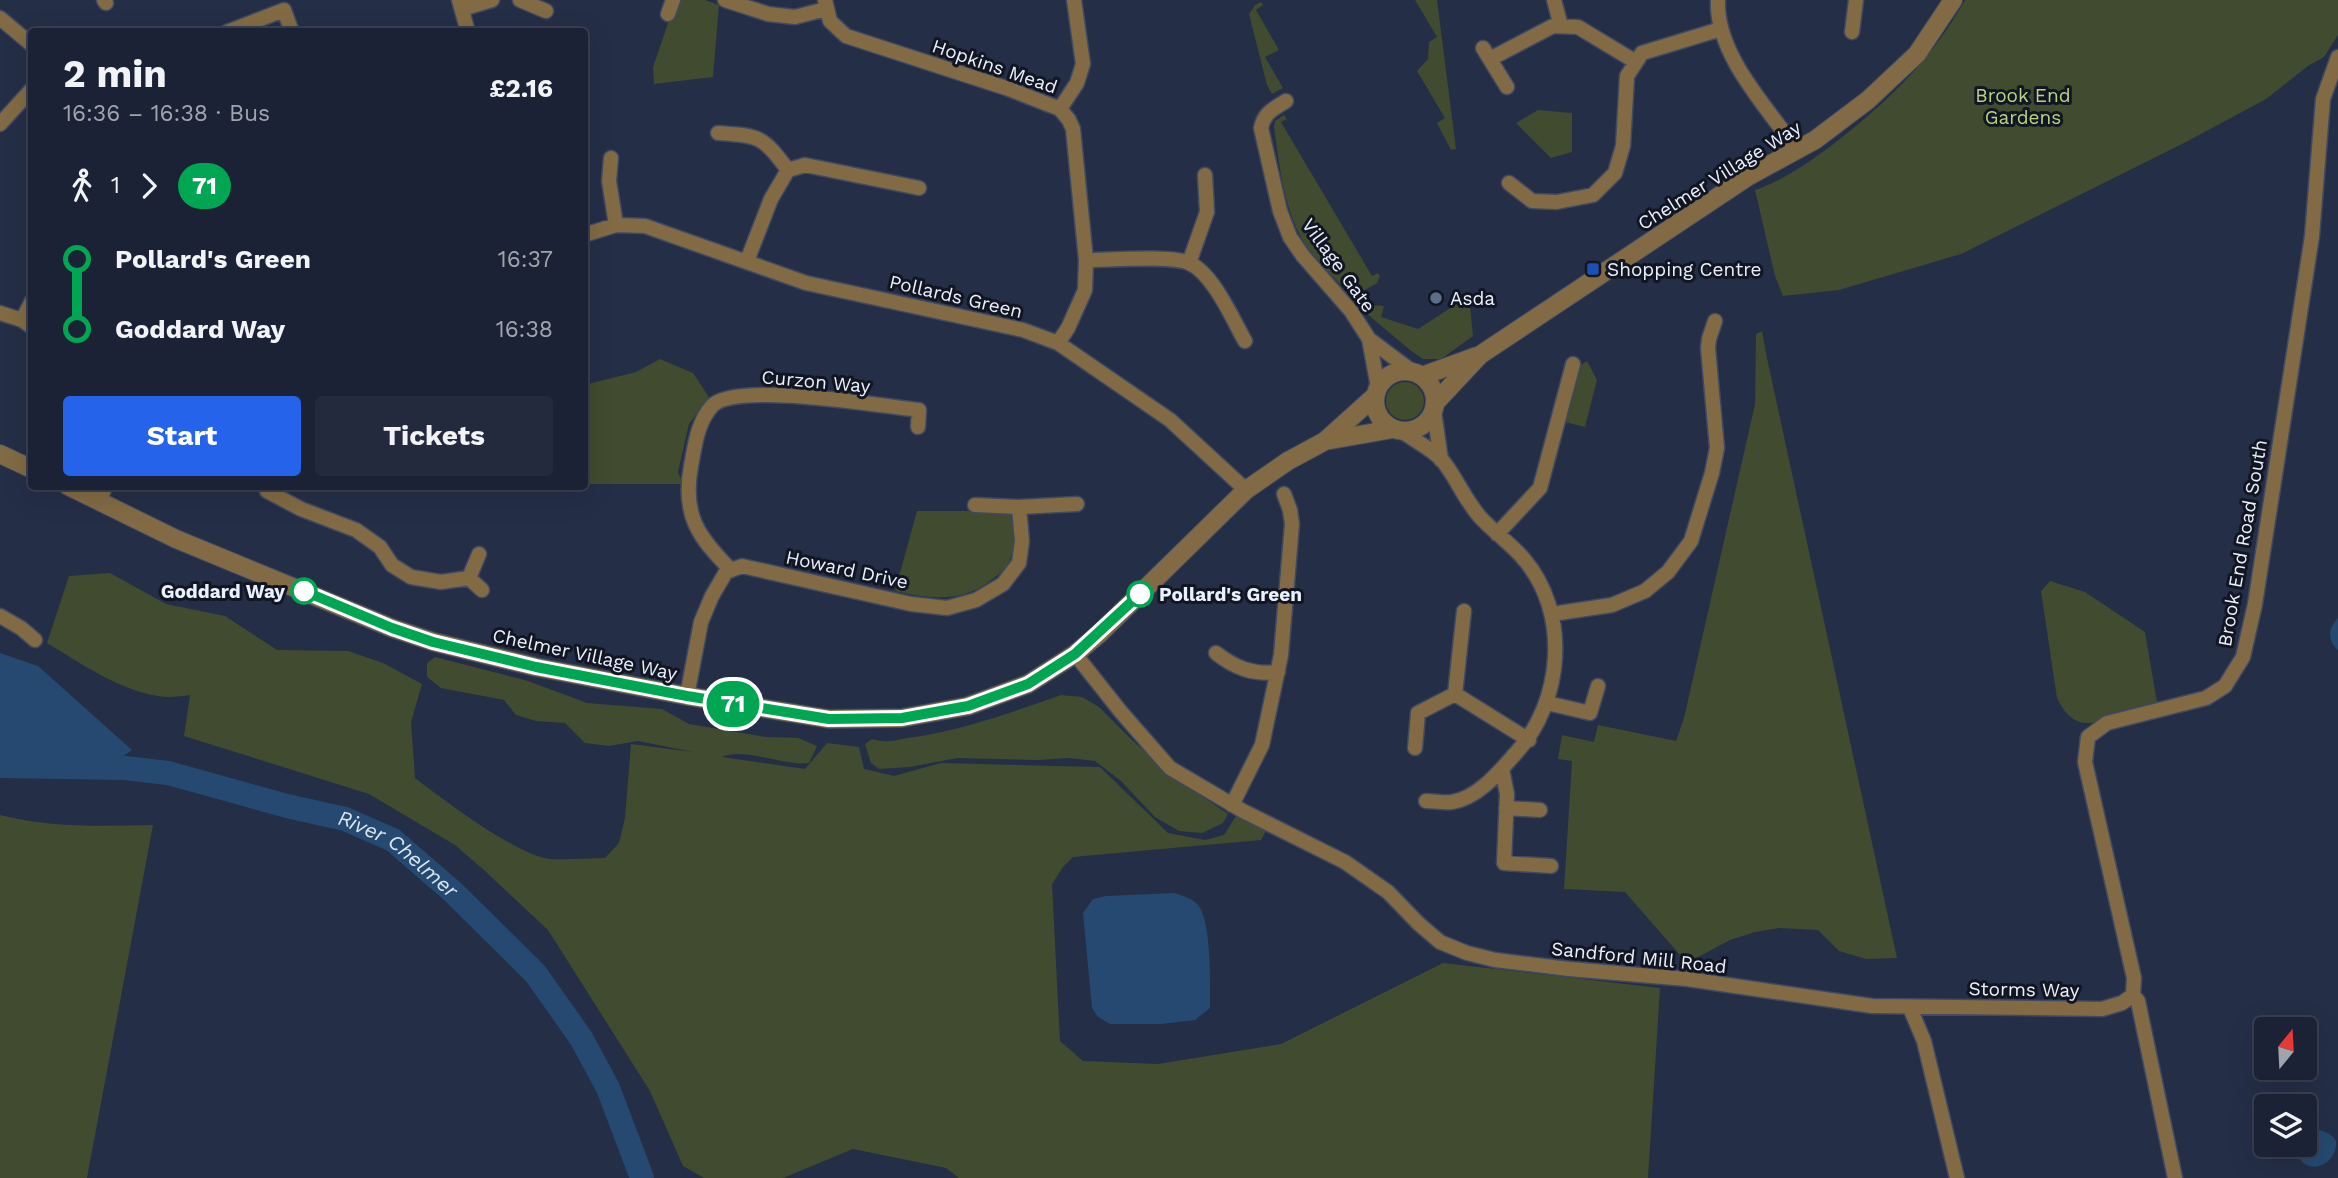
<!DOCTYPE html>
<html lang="en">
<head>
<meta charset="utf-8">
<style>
  :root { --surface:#1b2235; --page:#242a3d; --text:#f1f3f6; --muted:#a0a4ad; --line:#393f50; --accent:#2563eb }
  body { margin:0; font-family:"Work Sans",sans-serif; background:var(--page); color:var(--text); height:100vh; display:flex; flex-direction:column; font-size:26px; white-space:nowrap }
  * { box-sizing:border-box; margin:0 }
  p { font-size:23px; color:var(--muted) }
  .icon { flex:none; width:38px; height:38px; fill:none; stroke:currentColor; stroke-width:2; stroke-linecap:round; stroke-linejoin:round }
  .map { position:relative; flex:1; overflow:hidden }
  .drawer { position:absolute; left:28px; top:28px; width:560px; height:462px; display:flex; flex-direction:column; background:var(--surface); border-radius:7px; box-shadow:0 7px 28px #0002,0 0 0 2px var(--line) }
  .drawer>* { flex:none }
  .badge { padding:0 14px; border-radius:23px; font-size:24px; line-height:46px }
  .needle { width:46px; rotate:18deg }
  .controls { position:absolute; left:2254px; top:1017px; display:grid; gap:14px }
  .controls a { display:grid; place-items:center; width:63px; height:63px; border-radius:7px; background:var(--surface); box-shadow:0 7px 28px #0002,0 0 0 2px var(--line); font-size:35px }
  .map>.badge { position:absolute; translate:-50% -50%; box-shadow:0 0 0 4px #fff }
  .legs { display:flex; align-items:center; gap:10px; height:77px; padding:0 35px; font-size:23px }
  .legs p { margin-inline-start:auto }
  .head { display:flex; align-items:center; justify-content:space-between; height:119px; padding:0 35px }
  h1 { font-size:38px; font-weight:700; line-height:52px }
  .cta { display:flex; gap:14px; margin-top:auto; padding:14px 35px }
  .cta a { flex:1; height:80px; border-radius:7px; background:var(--accent); color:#fff; font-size:28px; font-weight:700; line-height:80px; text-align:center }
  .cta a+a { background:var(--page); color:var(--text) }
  ul { padding:0 35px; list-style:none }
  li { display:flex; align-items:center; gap:24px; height:70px; font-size:26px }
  li i { display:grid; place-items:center; width:10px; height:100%; margin:0 9px; background:currentColor }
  li i::after { content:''; width:18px; height:18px; margin:-9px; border:5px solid; border-radius:50%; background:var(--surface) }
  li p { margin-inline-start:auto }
  li:first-child i { background:linear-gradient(#0000 50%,currentColor 0) }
  li:last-child i { background:linear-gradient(currentColor 50%,#0000 0) }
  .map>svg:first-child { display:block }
  .green { fill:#414b2f }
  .water { fill:#254970 }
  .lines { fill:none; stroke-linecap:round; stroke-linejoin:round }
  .stream { stroke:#254970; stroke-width:4.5 }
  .river { stroke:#254970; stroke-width:24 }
  .minor-casing { stroke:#404961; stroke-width:17 }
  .tertiary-casing { stroke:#404961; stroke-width:20 }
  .minor { stroke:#826b44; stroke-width:14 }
  .tertiary { stroke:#826b44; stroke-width:18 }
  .line-1-casing { stroke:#fff; stroke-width:16 }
  .line-1 { stroke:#00a651; stroke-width:10 }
  .transit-dot { fill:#1a4fb4; stroke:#121622; stroke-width:2.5 }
  .service-dot { fill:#5c6f8a; stroke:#121622; stroke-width:2.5 }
  .stop-1-dot { fill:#fff; stroke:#00a651; stroke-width:3.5 }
  .labels { text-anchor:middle; stroke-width:6; stroke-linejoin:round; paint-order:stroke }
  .street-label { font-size:19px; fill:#ebf0fe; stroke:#121622 }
  .park-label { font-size:19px; fill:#b8d485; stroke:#121622 }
  .poi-label { font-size:19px; fill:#ebf0fe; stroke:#121622; text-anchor:start }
  .stop-label { font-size:19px; font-weight:bold; fill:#ebf0fe; stroke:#121622; text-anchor:end }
  .water-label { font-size:21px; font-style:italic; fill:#dae5f2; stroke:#121622 }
</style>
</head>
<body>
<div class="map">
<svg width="2338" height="1178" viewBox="0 0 2338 1178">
  <rect width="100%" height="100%" fill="#242e47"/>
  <path class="green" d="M676,0h29l14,5 -6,72 -59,7 -1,-17z
    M1415,0h22l19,149 -5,1 -14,-27 8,-5 -28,-47 11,-12 1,-17 8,-5z
    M1965,0h373v35l-14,22 -16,9 -42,33 -80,43 -225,112 -122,36 -56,6 -8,-20 -20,-86c32,-11 59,-31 86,-52 51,-40 92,-81 124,-138z
    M1261,2l2,3 -7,5 23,40 -14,7 18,31 -11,6 -5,-9 -18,-71 6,-9z
    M1538,110l34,3v39l-21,6 -35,-35z
    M1284,115l3,4 -6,3 91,154 6,-3 2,3 -3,7 -19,11h-8c-12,-12 -26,-25 -37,-39 -28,-34 -33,-85 -39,-128l1,-6z
    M1469,296l4,40 -32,23h-18l-13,-9 -44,-37c4,-8 11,-8 18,-7l-3,11 37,12z
    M1762,331l5,27 130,600 -31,1 -27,-8 -21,-21 -39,-2 -24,4 -25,8 -43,23 -62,-71 -61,-3 8,-128 -14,-2 4,-24 32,7 4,-17 78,16 8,-23 71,-314 1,-70z
    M660,359l33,14 16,24 -20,27 -11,48 5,12h-98l-1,-99 52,-13z
    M1587,361l10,19 -12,47 -20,-5 14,-56z
    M1386 401a19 19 0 1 1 38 0a19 19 0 1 1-38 0Z
    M917,511h76l21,3c1,14 3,29 -3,43 -3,11 -13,18 -21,24 -29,22 -62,18 -95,10z
    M110,573l56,31 59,12 52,34 71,1 35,12 39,21 -11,38 4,56c29,22 101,77 135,81 18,1 37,-1 55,-1l14,-15 6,-25 6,-74 62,8 -55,-11 -29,5 -24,-3 -20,-20 -29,-2 -20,-6 -12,-15 -63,-12 -14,-11v-14l8,-6 93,24 59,22 75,6 27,15 77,13 32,1 19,8 -8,17c-27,3 -65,-16 -87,-6l83,12 22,-26 32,4 5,22 30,7 47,-13 159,4 68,66 37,7 19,-5 12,-19 30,15 -5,9 -188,17 -10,10 -11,17 8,157 23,20 75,3 123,-20 162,-81 217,25 -12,190h-689l-13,-10 -93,-19 -70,29h-79l-21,-12 -33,-75 -102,-161 -64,-60 -29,-25 -86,-51 -185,-58 6,-41c-7,1 -15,2 -22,2 -42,-2 -86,-33 -121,-54l22,-67z
    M2050,581l35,11 60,40 13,76c-18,4 -56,16 -72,15 -15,-1 -23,-13 -29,-25l-16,-107z
    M1061,695l21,2 17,10 36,36 46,39 47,32 -5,9 -21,10 -23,-2 -24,-14 -34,-36 -26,-20 -26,-3 -32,2 -80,-2 -47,9 -31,2 -8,-6 -6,-19 7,-5c18,5 25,0 43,-2 51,-8 97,-25 146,-42z
    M0,815c52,13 101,11 153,10l-66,353h-87z"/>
  <path class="water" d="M2338,618v32c-11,-10 -10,-22 0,-32z
    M0,653l38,13 94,84 -26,18 -87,-6 -19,3z
    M1174,893c9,3 18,5 24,12 14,17 12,81 12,103l-15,12 -34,4h-51l-12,-7 -6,-9 -9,-95 10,-14 13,-3z
    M2318,1130c7,1 14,4 18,11 2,29 -40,37 -39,5l8,-2v-10z"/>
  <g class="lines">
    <path class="stream" d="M114,757l11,11"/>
    <path class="river" id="s1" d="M0,766l125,2 43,5 119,33 58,13 48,21 60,52 82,81 46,65 27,50 34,90"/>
    <defs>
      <path id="minor" d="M104,0l2,3
        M459,0l9,32
        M520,0l26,11
        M725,0l43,14 27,3 31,-8
        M825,0l5,21 16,15 163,53 51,20 9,11 4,9 13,131 -1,30 -17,38 -10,15
        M1554,0l7,26
        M1718,0c-3,54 50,108 79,150
        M462,9l30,-9
        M668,14l5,-14
        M0,18l32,27
        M227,32l57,-22 8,22
        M1852,32l4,-32
        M1483,48l24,39
        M1490,59l63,-33 25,1 58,35
        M1286,101c-13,8 -22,12 -25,27l19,83 10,26 13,19 48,55 18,28 44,33
        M1060,109l17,-26 6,-19 -9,-64
        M0,124l32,-35
        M718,133c43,3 44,3 70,37
        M611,158l-2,23 7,44
        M1509,183l23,18 25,1 36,-7 22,-22 8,-27 4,-70 15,-23 79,-24
        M584,235l32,-10 29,1 161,57 217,47 35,13 112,77 76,70
        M1086,260c23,0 85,-5 103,3 24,10 44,57 56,78
        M747,261l24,-62 17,-29 17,-5 114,23
        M1189,263l18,-51 -2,-37
        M0,313l22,7 10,7
        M22,320l10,-19
        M1369,339l9,48
        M1434,411l7,49
        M1403,432c12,9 29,17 39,28 15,18 23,41 39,58 13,14 30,26 42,40 48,55 40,145 -8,196 -16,18 -37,44 -63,48 -8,1 -18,-1 -26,-1
        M266,486l1,5 34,18 55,21 24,17 12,18 19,12 30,5 28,-4 10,-24
        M100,502l5,-16
        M975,505l44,2
        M1497,534l43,-46 33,-124
        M731,570c-33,-33 -49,-55 -40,-104 4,-21 6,-43 21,-60 22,-25 170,0 207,4l-1,17
        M469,578l13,12
        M1464,611l-9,83 74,46
        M1552,614l60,-9 33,-14 23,-19 23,-31 21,-68 5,-25 -9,-100 1,-9 6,-18
        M0,616l21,12 14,12
        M1216,653c19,15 37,22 62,19
        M1075,654l46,58 49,56 73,43 102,51 43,30 31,32 21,18 27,11 28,7 74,9 118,10 185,27 230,3 20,-6 11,-8
        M687,696l14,-74 11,-26 14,-24 16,-6 169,38 36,4 29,-8 27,-16 16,-21 3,-22 -3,-34 58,-3
        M1547,703l43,10 8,-27
        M1415,748l3,-35 37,-19
        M1502,769l5,25 -3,69 47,3
        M1232,805l30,-60 19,-90 11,-131 -2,-14 -6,-16
        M1506,808l34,2
        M1910,1008l14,33 33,137
        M2175,1178l-37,-177 -5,-6 1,-17 -49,-216 3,-25 19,-14 99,-25 19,-12 18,-29 12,-53 57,-368 11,-137 15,-42"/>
      <path id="tertiary" d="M1375 401a30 30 0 1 1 60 0a30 30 0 1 1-60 0Z
        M1422,376l55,-20
        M1436,402l44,-47 269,-179 66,-36 53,-40 49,-46 36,-54
        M1325,441l68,-12
        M0,454l32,15
        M68,486l108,53 216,89 42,14 102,25 151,29 142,23 73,-1 66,-12 60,-22 47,-30 24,-20 147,-144 42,-29 37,-20 50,-45"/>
    </defs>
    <use href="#minor" class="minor-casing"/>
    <use href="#tertiary" class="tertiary-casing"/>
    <use href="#minor" class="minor"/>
    <use href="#tertiary" class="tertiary"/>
  </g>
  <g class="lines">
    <defs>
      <path id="line-1" d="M304,591l88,37 41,14 103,25 151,29 142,23 73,-1 66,-12 60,-22 47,-30 65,-60"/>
    </defs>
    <use href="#line-1" class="line-1-casing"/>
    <use href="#line-1" class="line-1"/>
  </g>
  <rect class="transit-dot" x="1586" y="262" width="14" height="14" rx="3.5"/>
  <circle class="service-dot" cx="1436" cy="298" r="7"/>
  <g class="stop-1-dot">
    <circle cx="304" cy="591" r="12"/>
    <circle cx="1140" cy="594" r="12"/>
  </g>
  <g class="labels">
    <g class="street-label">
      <text transform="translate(995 66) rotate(19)" y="7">Hopkins Mead</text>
      <text transform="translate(1719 175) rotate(-32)" y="7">Chelmer Village Way</text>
      <text transform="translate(1339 265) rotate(54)" y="7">Village Gate</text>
      <text transform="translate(956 296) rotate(13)" y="7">Pollards Green</text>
      <text transform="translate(816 381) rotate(5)" y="7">Curzon Way</text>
      <text transform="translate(2242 543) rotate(-80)" y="7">Brook End Road South</text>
      <text transform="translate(847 569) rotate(12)" y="7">Howard Drive</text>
      <text transform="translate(585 654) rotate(12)" y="7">Chelmer Village Way</text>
      <text transform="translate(1639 957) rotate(6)" y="7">Sandford Mill Road</text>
      <text transform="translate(2024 989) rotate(1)" y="7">Storms Way</text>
    </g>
    <g class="park-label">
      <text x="2023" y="102">Brook End<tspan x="2023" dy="22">Gardens</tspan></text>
    </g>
    <g class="poi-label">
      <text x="1607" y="276">Shopping Centre</text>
      <text x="1450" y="305">Asda</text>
    </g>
    <g class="stop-label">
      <text x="285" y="598">Goddard Way</text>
      <text x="1159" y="601" text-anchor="start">Pollard's Green</text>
    </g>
    <g class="water-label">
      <text dy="7" stroke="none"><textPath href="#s1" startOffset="415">River Chelmer</textPath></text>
    </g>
  </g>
</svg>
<div class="controls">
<a><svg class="needle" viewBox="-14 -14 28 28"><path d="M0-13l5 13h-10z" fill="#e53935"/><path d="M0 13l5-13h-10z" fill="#a0a4ad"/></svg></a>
<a><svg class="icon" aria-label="layers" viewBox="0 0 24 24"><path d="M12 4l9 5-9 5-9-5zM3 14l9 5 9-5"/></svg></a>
</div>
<b class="badge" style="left:733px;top:704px;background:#00a651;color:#fff">71</b>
<section class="drawer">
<div class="head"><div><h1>2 min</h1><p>16:36 – 16:38 · Bus</p></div><b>£2.16</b></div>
<div class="legs"><svg class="icon" aria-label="walk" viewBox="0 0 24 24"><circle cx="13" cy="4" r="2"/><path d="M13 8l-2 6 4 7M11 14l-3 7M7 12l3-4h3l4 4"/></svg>1<svg class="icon" aria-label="forward" viewBox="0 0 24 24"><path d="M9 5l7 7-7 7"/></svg><b class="badge" style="background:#00a651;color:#fff">71</b></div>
<ul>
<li><i style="color:#00a651"></i><b>Pollard's Green</b><p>16:37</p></li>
<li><i style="color:#00a651"></i><b>Goddard Way</b><p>16:38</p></li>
</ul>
<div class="cta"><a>Start</a><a>Tickets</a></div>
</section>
</div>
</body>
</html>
